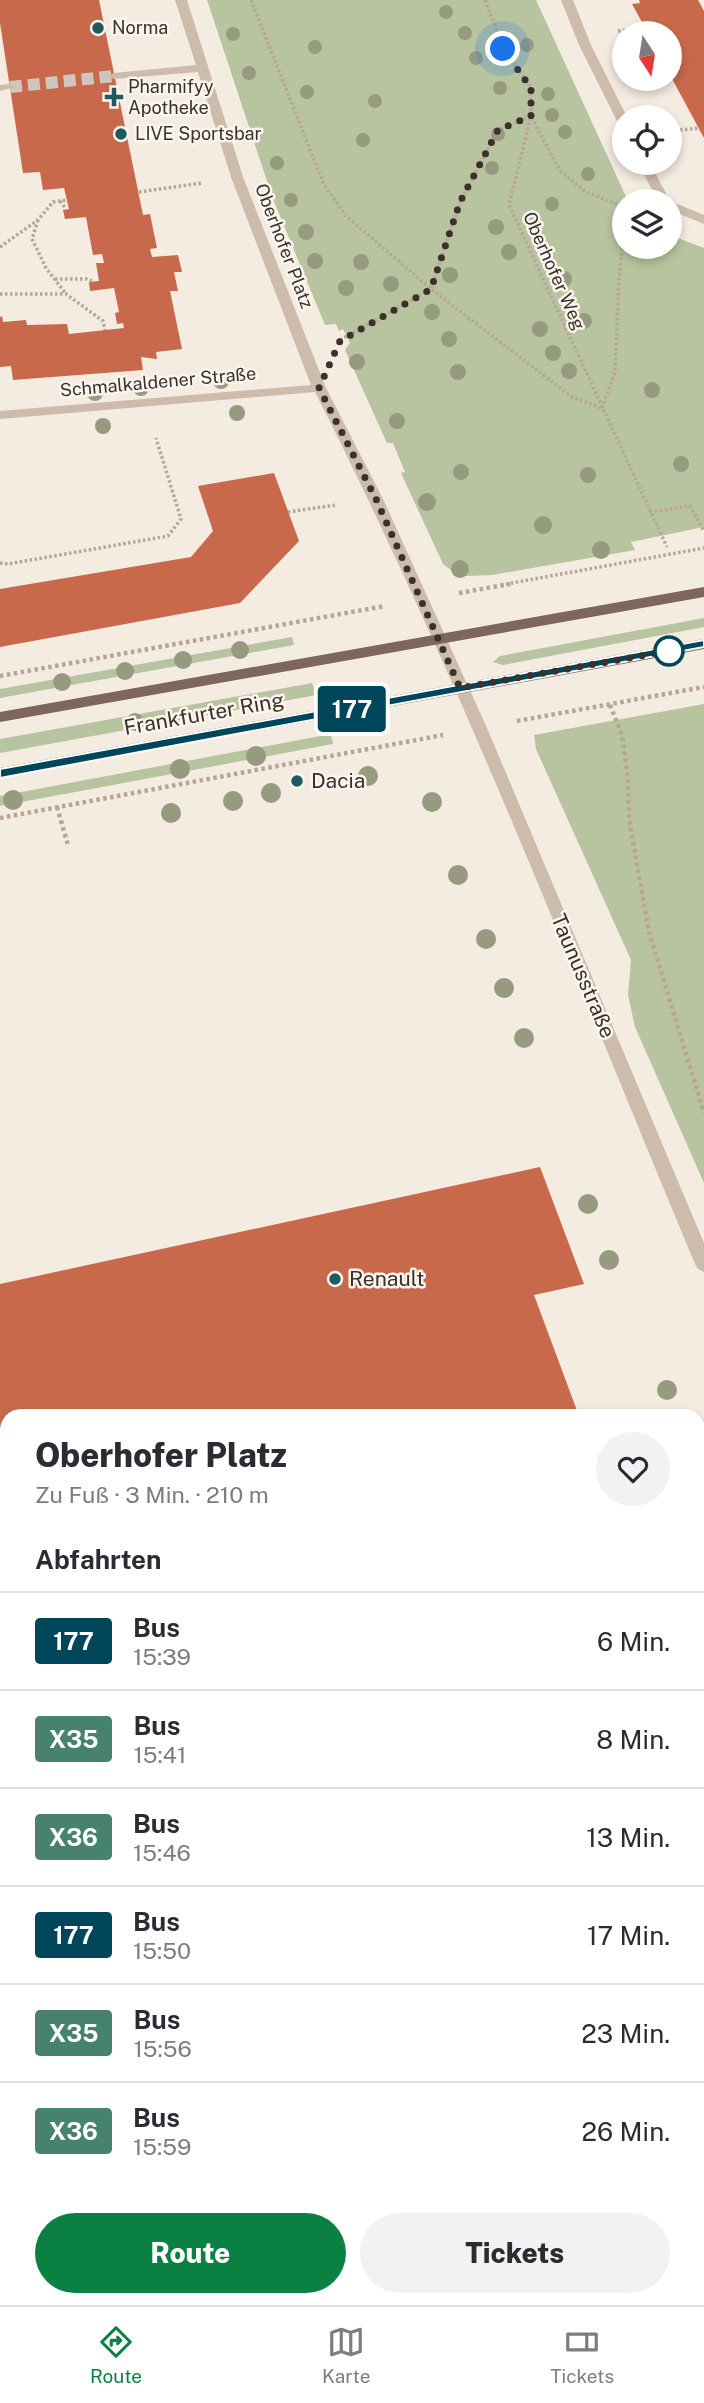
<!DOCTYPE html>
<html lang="de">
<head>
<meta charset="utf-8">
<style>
  :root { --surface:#fff; --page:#f2f2f3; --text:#2b2b33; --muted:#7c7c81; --line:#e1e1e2; --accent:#0b8043 }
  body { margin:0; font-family:"Public Sans",sans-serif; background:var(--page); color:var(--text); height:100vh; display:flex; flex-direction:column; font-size:26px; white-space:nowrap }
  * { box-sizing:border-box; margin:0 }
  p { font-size:23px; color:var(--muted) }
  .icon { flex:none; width:38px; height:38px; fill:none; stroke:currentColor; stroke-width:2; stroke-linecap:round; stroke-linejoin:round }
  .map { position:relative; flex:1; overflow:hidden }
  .details { position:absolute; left:0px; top:1409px; width:705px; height:898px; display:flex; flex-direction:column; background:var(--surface); border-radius:21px 21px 0 0; box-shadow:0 4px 10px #0003 }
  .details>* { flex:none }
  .badge { padding:0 14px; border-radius:5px; font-size:24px; line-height:46px }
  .needle { width:46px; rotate:168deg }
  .controls { position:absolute; left:612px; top:21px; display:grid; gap:14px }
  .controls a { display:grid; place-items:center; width:70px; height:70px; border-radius:50%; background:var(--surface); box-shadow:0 4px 10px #0003; font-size:35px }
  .you { position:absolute; width:35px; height:35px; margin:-18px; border:5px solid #fff; border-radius:50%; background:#1a73e8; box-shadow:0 0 0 10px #1a73e833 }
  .map>.badge { position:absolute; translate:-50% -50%; box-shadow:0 0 0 4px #fff }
  h2 { padding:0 35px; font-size:26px; line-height:63px }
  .round { display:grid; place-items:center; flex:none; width:74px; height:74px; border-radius:37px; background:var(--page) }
  .summary { display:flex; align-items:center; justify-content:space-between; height:119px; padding:0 35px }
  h1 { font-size:33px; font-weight:800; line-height:52px }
  .button { display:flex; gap:14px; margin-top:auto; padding:14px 35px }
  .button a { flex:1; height:80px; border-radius:42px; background:var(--accent); color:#fff; font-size:28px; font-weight:800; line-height:80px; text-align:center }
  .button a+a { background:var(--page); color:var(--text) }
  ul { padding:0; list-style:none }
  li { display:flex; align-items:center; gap:21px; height:98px; padding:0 35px; border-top:2px solid var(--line) }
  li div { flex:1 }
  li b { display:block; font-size:26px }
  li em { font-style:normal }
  li .badge { min-width:77px; font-weight:700; text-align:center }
  .tabs { display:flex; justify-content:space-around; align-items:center; height:98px; border-top:2px solid var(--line); background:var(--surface); font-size:19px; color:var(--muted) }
  .tabs a { display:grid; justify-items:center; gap:4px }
  .tabs .current { color:var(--accent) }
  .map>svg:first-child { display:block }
  .green { fill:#b8c4a0 }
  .building { fill:#c8694b }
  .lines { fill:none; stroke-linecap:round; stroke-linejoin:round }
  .minor-tunnel { stroke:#cfc6bd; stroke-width:12; stroke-dasharray:12 6; stroke-linecap:butt }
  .path-far1 { stroke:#b9a596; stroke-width:3.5; stroke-dasharray:2.5 2.5; stroke-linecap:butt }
  .path { stroke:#b9a596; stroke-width:4.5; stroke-dasharray:3.5 3.5; stroke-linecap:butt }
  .minor { fill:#cdbbac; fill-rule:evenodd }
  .major { fill:#7d675c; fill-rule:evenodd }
  .tree { fill:#969b7f }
  .line { fill:#00465a; stroke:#fff; stroke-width:2 }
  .walk { stroke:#3b302b; stroke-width:7; stroke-dasharray:0 12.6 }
  .poi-dot { fill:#1f5a5e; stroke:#fbf5ee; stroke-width:2.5 }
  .stop-dot { fill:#fff; stroke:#00465a; stroke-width:3.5 }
  .labels { text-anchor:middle; stroke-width:5; stroke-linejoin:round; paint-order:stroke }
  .far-poi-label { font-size:18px; fill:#3b302b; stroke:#fbf5ee; text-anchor:start }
  .far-street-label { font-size:18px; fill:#3b302b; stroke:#fbf5ee }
  .street-label { font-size:21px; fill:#3b302b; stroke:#fbf5ee }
  .poi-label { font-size:21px; fill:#3b302b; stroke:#fbf5ee; text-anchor:start }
</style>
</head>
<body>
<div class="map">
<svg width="704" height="2305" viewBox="0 0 704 2305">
  <rect width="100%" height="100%" fill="#f4ebe1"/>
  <path class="green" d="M207,0h329l92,201h-3v46h45v-12l34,13v279l-73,15 4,8 -143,25 -25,1 -15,-5 -9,-7 -42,-91 4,-1 -12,-29h-6l-42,-93 5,-7 -7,-14 -4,2 -3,-7 -11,1 -52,-126z
    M704,618v9l-201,38 -10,-3 7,-6z
    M292,637l2,8 -294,53v-9z
    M312,683l5,12 -317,58v-14z
    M704,704v479l-69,-156 -7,-32 3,-35 -95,-211 -2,-14z
    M331,734l2,10 -333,62v-10z"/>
  <path class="building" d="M0,0h99l44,215 7,-1 7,34 -7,1 2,8 26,-2 4,17h-8l4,19h-8l12,58 -26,3 1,7 -16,-2 2,13 -130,10 -2,-14 -11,1v-50l2,-1 1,6 23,-2 1,5 40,-1 2,10 55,-6 -1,-5 -6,1 -2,-11 4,-1 -5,-24 -24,3 -1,-9 10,-1 -3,-18h8l-2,-9 -9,1 -7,-38 -21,2 -2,-9 6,-1 -5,-21 -21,2 -3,-18 -17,1 -23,-150z
    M639,0h59l6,11v127l-34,-63v-42h-22l-16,-29 8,-1z
    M274,473l25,68 -59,62 -240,44v-58l191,-32 22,-26 -15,-45z
    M540,1167l44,117 -50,11 45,121h-572l-1,118 -6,-32v-218z
    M704,1816v107h-1l-5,-17v-89z
    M7,1948v166l-7,2v-167z
    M102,2300h538l1,5h-560z"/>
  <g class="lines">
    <path class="minor-tunnel" d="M10,87l104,-11"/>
    <path class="path-far1" d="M251,0l73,185 22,31 85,73 141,108 29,11
      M485,0l19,49 27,39v28l-22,89 158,342
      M618,31l27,-3
      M643,81l20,-2
      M670,131l29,-3
      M139,192l63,-9
      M60,201l6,8
      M38,220l-6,19 14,29 20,26
      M0,247l38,-27 15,-18 13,-2
      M55,279h32l7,3
      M0,294h66l37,27 2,9
      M340,340l91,-51 29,-87 38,-72 33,-14 29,55 26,21 38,15
      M602,408l13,-36 4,-94 6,-53
      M288,512l48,-7
      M650,512l40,-6 14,25
      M0,563l8,1 160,-28 13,-17 -25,-81
      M501,585l203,-37"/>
    <path class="path" d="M459,593l51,-9
      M0,676l385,-70
      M610,705l12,30 6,43 1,40 20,114 55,181
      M517,721l187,-34
      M57,807l11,38
      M0,818l443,-83"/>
    <path class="minor" d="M175,0h12l56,177 83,211 57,111 104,229 217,515v29l-6,-3 -3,-5c-122,-292 -236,-589 -380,-872l-315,27v-8l311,-26 -80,-208 -33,-105 -84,7 -6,-3 6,-3 82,-8z
      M561,0h12l18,45 36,72h-2v11l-6,-3 -40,-80z
      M0,85l10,-1 6,3 -16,4z
      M638,163h12l20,38h-12z
      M670,201l34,14v9l-34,-14z
      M704,1674v20l-6,1v-20z
      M7,1802v20l-7,1v-20z"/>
    <path class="major" d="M704,587v10l-704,125v-10z
      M704,639v10l-704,129v-10z"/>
  </g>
  <g class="tree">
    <circle cx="446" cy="12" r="7"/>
    <circle cx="465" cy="33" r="7"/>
    <circle cx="233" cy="34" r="7"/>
    <circle cx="527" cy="45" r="7"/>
    <circle cx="315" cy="47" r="7"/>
    <circle cx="476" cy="58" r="7"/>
    <circle cx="249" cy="73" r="7"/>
    <circle cx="500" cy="88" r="7"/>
    <circle cx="307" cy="92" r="7"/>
    <circle cx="548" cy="94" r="7"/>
    <circle cx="375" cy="101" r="7"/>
    <circle cx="552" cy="115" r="7"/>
    <circle cx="565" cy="132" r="7"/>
    <circle cx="498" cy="134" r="7"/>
    <circle cx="363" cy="140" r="7"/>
    <circle cx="277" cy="163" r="7"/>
    <circle cx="492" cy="168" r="7"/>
    <circle cx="588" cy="174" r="7"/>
    <circle cx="291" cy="200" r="7"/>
    <circle cx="552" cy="204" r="7"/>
    <circle cx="496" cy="227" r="8"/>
    <circle cx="306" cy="232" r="8"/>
    <circle cx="509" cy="252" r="8"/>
    <circle cx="315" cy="261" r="8"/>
    <circle cx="361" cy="262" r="8"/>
    <circle cx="450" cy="275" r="8"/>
    <circle cx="564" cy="279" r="8"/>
    <circle cx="391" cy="284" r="8"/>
    <circle cx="346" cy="288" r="8"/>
    <circle cx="432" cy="312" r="8"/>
    <circle cx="584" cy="321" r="8"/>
    <circle cx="540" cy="329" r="8"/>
    <circle cx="449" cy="339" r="8"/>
    <circle cx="553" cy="353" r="8"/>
    <circle cx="357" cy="362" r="8"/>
    <circle cx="569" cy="371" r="8"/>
    <circle cx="458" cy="372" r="8"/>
    <circle cx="221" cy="381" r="8"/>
    <circle cx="141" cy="388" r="8"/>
    <circle cx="652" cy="390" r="8"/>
    <circle cx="95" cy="393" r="8"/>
    <circle cx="237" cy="413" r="8"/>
    <circle cx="397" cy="421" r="8"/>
    <circle cx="103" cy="426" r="8"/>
    <circle cx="681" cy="464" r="8"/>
    <circle cx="461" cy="472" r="8"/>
    <circle cx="588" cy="475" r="8"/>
    <circle cx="427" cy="502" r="9"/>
    <circle cx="543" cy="525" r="9"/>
    <circle cx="601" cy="550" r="9"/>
    <circle cx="460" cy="569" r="9"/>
    <circle cx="240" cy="650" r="9"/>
    <circle cx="183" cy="660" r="9"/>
    <circle cx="125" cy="671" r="9"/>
    <circle cx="62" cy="682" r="9"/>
    <circle cx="135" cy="722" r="9"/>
    <circle cx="256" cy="756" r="10"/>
    <circle cx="180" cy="769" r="10"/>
    <circle cx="368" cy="776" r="10"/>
    <circle cx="271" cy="793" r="10"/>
    <circle cx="13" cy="800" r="10"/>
    <circle cx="233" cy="801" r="10"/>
    <circle cx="432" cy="802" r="10"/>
    <circle cx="171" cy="813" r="10"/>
    <circle cx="458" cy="875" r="10"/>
    <circle cx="486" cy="939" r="10"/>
    <circle cx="504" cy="988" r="10"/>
    <circle cx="524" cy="1038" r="10"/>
    <circle cx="588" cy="1204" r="10"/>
    <circle cx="609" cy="1260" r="10"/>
    <circle cx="667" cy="1390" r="10"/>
  </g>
  <path class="line" d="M704,640v7l-704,131v-9z"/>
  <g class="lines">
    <path class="walk" d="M503,49l28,39v28l-33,14 -38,72 -29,87 -91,52 -21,47 57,111 84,189 209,-37"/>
  </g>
  <g class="poi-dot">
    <circle cx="98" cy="28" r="7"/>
    <path d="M110.5 86.5h7v7h7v7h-7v7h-7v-7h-7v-7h7z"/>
    <circle cx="121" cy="134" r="7"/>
    <circle cx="297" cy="781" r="7"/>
    <circle cx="335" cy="1279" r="7"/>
  </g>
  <circle class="stop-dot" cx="669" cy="651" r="14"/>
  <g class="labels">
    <g class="far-poi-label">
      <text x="112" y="34">Norma</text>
      <text x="128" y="93">Pharmifyy<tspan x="128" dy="21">Apotheke</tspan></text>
      <text x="135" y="140">LIVE Sportsbar</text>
    </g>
    <g class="far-street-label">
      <text transform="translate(284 246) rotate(69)" y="6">Oberhofer Platz</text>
      <text transform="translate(554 271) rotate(66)" y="6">Oberhofer Weg</text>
      <text transform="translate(158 382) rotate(-5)" y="6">Schmalkaldener Straße</text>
    </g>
    <g class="street-label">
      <text transform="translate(204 714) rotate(-10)" y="7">Frankfurter Ring</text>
      <text transform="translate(583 976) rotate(67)" y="7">Taunusstraße</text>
    </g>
    <g class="poi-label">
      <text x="311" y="788">Dacia</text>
      <text x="349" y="1286">Renault</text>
    </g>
  </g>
</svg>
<div class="controls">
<a><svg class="needle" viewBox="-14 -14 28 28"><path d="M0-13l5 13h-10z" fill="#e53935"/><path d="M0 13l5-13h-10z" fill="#7c7c81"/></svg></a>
<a><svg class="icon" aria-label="locate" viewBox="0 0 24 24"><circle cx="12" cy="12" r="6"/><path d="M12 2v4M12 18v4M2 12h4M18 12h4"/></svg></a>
<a><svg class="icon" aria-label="layers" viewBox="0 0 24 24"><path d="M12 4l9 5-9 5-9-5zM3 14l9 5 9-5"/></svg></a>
</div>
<div class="you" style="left:503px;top:49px"></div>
<b class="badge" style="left:352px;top:709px;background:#00465a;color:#fff">177</b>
<section class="details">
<div class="summary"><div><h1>Oberhofer Platz</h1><p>Zu Fuß · 3 Min. · 210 m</p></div><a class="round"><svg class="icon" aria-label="heart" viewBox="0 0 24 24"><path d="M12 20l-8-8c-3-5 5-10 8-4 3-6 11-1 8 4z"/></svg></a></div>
<h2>Abfahrten</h2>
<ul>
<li><span class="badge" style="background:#00465a;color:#fff">177</span><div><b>Bus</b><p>15:39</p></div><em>6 Min.</em></li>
<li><span class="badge" style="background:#46826e;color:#fff">X35</span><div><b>Bus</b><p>15:41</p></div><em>8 Min.</em></li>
<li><span class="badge" style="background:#46826e;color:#fff">X36</span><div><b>Bus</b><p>15:46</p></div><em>13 Min.</em></li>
<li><span class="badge" style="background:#00465a;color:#fff">177</span><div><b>Bus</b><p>15:50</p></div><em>17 Min.</em></li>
<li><span class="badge" style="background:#46826e;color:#fff">X35</span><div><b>Bus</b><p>15:56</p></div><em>23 Min.</em></li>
<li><span class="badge" style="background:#46826e;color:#fff">X36</span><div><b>Bus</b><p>15:59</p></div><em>26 Min.</em></li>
</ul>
<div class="button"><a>Route</a><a>Tickets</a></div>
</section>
</div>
<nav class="tabs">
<a class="current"><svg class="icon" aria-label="directions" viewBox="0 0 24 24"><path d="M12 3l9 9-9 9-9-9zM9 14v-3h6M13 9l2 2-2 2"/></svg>Route</a>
<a><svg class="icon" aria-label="map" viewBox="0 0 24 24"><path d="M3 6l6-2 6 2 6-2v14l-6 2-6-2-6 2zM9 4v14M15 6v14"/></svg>Karte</a>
<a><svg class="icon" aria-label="tickets" viewBox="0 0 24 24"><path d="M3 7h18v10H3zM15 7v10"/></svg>Tickets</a>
</nav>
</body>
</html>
